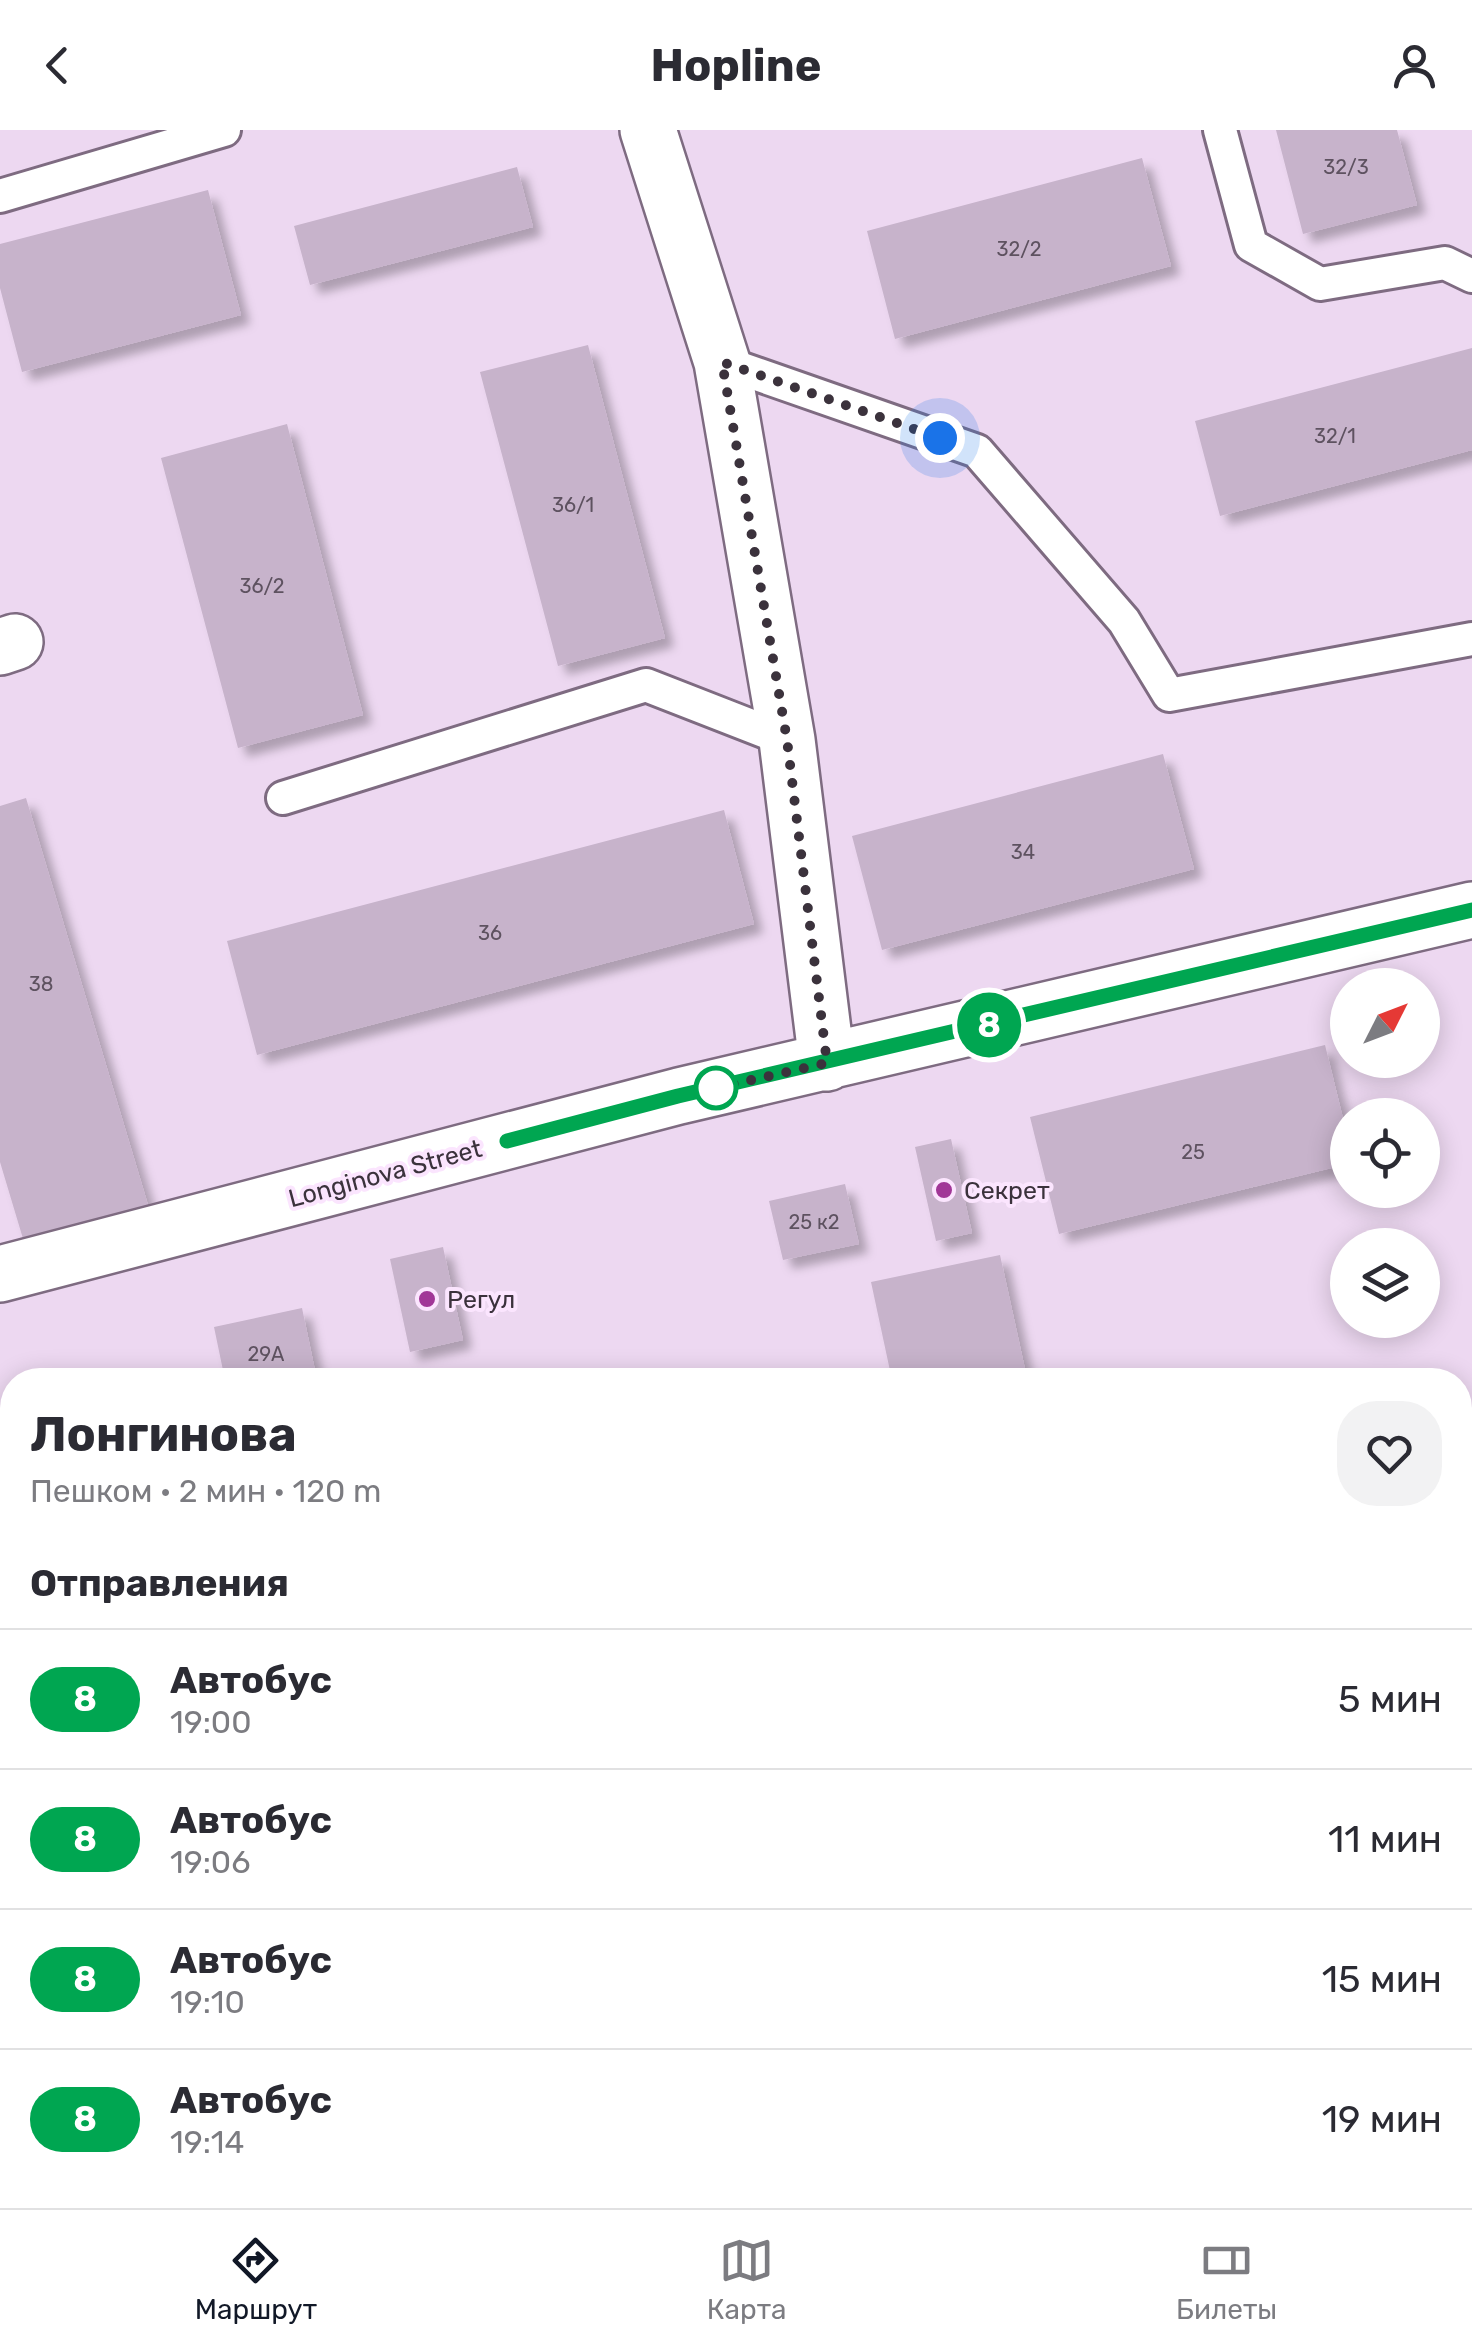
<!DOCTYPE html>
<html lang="ru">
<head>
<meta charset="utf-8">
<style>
  :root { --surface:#fff; --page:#f2f2f3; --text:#2b2b33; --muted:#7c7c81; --line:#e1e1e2; --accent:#111827 }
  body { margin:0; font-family:Rubik,sans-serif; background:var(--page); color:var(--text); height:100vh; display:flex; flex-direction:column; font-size:38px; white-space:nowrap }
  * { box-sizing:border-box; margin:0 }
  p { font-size:32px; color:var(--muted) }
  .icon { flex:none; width:55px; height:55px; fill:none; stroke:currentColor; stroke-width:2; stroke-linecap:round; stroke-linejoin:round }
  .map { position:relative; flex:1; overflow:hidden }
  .sheet { position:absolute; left:0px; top:1238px; width:1472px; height:842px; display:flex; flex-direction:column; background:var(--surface); border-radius:40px 40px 0 0; box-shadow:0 5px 25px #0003 }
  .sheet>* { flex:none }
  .badge { padding:0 20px; border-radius:32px; font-size:35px; line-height:65px }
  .needle { width:65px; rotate:48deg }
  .fabs { position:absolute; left:1330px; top:838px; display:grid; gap:20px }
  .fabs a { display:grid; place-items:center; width:110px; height:110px; border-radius:50%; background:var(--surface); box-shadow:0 5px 25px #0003; font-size:50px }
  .you { position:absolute; width:50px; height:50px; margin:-25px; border:8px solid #fff; border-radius:50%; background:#1a73e8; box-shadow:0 0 0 15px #1a73e833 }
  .map>.badge { position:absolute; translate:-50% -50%; box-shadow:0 0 0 5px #fff }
  h2 { padding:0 30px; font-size:38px; line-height:90px }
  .round { display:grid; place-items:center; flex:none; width:105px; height:105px; border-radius:40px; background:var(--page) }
  .summary { display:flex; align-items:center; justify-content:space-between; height:170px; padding:0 30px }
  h1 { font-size:48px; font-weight:700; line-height:75px }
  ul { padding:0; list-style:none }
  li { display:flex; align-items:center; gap:30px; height:140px; padding:0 30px; border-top:2px solid var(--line) }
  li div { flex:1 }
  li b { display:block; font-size:38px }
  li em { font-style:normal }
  li .badge { min-width:110px; font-weight:700; text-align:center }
  header { display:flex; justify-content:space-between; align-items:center; height:130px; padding:0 30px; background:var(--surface); font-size:45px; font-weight:700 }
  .tabs { display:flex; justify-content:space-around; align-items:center; height:140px; border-top:2px solid var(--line); background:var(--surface); font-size:28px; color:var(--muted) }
  .tabs a { display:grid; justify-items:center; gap:5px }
  .tabs .on { color:var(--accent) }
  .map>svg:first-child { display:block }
  .building { fill:#c7b3cb; filter:url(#shadow) }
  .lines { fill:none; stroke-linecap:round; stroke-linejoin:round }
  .lane-casing { stroke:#7e6b81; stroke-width:38 }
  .street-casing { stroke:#7e6b81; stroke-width:60 }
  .lane { stroke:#fff; stroke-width:32 }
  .street { stroke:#fff; stroke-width:55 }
  .line-casing { stroke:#fff; stroke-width:22 }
  .line { stroke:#00a651; stroke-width:15 }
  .walk { stroke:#3b323c; stroke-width:10; stroke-dasharray:0 18 }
  .stop-dot { fill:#fff; stroke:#00a651; stroke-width:5 }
  .poi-dot { fill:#a13697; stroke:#fbe5fe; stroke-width:4 }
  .labels { text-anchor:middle; stroke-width:8; stroke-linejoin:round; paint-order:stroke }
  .number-label { font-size:20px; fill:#5e5260 }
  .street-label { font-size:25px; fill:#3b323c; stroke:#fbe5fe }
  .poi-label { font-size:25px; fill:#3b323c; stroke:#fbe5fe; text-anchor:start }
</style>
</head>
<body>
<header><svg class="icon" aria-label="back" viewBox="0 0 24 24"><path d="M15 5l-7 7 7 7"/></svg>Hopline<svg class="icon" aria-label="person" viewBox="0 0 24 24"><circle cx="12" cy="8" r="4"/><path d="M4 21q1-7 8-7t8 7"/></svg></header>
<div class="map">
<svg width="1472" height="2078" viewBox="0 0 1472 2078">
  <defs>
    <filter id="shadow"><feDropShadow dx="9" dy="9" stdDeviation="5" flood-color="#0004"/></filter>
  </defs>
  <rect width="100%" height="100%" fill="#edd8f1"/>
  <path class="building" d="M1276,0h121l20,75 -114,29z
    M1142,28l29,108 -276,73 -28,-108z
    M517,37l16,60 -223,58 -16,-59z
    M208,60l33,125 -219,57 -22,-84v-44z
    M588,215l77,293 -107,28 -78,-294z
    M1472,218v102l-252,66 -25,-95z
    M287,294l76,291 -125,33 -77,-290z
    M1163,624l31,115 -312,81 -30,-114z
    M26,668l122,407 -124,37 -24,-80v-356z
    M724,680l30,114 -497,131 -30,-114z
    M1325,915l23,94v25l-289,70 -29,-117z
    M951,1009l21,94 -36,8 -21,-94z
    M845,1054l14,60 -76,16 -14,-59z
    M443,1117l20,93 -53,12 -20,-93z
    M1000,1125l25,114 -50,11h-83l-21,-98z
    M302,1178l15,72h-92l-11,-53z
    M1460,1412l12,44v37l-12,3z
    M1472,1650v124l-12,3v-124z
    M1472,1942v124l-49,12h-126l-2,-10h165v-123z
    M201,2068h296v1l-38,9h-255z"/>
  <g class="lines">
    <defs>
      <path id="lane" d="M1220,0l31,115 69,39 125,-21 27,13
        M0,66l224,-66
        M722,232l255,89 147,170 45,74 303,-56
        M283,668l363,-113 141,55
        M0,1970l12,-4"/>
      <path id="street" d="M648,0l74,232 65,378 40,323
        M0,517l15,-5
        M0,1144l679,-178 793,-186"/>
    </defs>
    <use href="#lane" class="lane-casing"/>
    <use href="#street" class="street-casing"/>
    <use href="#lane" class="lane"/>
    <use href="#street" class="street"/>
  </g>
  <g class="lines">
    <defs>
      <path id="line" d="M507,1011l171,-45 794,-186"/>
    </defs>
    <use href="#line" class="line-casing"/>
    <use href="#line" class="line"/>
    <path class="walk" d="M716,958l111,-25 -40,-323 -65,-378 218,76"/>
  </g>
  <circle class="stop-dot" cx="716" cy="958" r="20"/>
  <g class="poi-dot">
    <circle cx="944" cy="1060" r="10"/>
    <circle cx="427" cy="1169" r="10"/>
  </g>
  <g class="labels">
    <g class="number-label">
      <text x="1346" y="44">32/3</text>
      <text x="1019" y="126">32/2</text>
      <text x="1335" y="313">32/1</text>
      <text x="573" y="382">36/1</text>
      <text x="262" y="463">36/2</text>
      <text x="1023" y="729">34</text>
      <text x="490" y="810">36</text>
      <text x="41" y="861">38</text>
      <text x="1193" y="1029">25</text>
      <text x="814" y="1099">25 к2</text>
      <text x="266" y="1231">29А</text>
    </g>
    <g class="street-label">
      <text transform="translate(385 1043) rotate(-15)" y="9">Longinova Street</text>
    </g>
    <g class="poi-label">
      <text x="964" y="1069">Секрет</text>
      <text x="447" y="1178">Регул</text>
    </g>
  </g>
</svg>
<div class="fabs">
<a><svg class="needle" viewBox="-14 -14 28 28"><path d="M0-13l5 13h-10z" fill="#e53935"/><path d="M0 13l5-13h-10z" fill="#7c7c81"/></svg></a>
<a><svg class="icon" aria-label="locate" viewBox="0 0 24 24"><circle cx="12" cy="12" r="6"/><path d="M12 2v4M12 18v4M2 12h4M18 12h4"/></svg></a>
<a><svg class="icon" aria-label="layers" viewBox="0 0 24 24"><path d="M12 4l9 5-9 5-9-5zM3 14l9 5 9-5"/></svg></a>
</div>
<div class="you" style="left:940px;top:308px"></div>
<b class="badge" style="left:989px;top:895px;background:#00a651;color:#fff">8</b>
<section class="sheet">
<div class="summary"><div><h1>Лонгинова</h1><p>Пешком · 2 мин · 120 m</p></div><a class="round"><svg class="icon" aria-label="heart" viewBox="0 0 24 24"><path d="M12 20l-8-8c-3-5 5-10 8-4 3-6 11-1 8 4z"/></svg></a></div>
<h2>Отправления</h2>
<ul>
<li><span class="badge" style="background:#00a651;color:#fff">8</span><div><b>Автобус</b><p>19:00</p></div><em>5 мин</em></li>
<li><span class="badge" style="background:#00a651;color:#fff">8</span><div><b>Автобус</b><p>19:06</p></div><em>11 мин</em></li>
<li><span class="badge" style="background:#00a651;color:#fff">8</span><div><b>Автобус</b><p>19:10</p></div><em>15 мин</em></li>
<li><span class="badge" style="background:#00a651;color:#fff">8</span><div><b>Автобус</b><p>19:14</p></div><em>19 мин</em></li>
</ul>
</section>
</div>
<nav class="tabs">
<a class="on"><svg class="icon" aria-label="directions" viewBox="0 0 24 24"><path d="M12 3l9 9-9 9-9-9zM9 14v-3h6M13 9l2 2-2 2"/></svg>Маршрут</a>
<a><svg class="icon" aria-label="map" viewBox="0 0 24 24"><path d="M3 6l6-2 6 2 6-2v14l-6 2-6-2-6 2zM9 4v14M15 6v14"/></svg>Карта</a>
<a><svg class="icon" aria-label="tickets" viewBox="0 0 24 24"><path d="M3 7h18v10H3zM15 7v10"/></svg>Билеты</a>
</nav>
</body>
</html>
